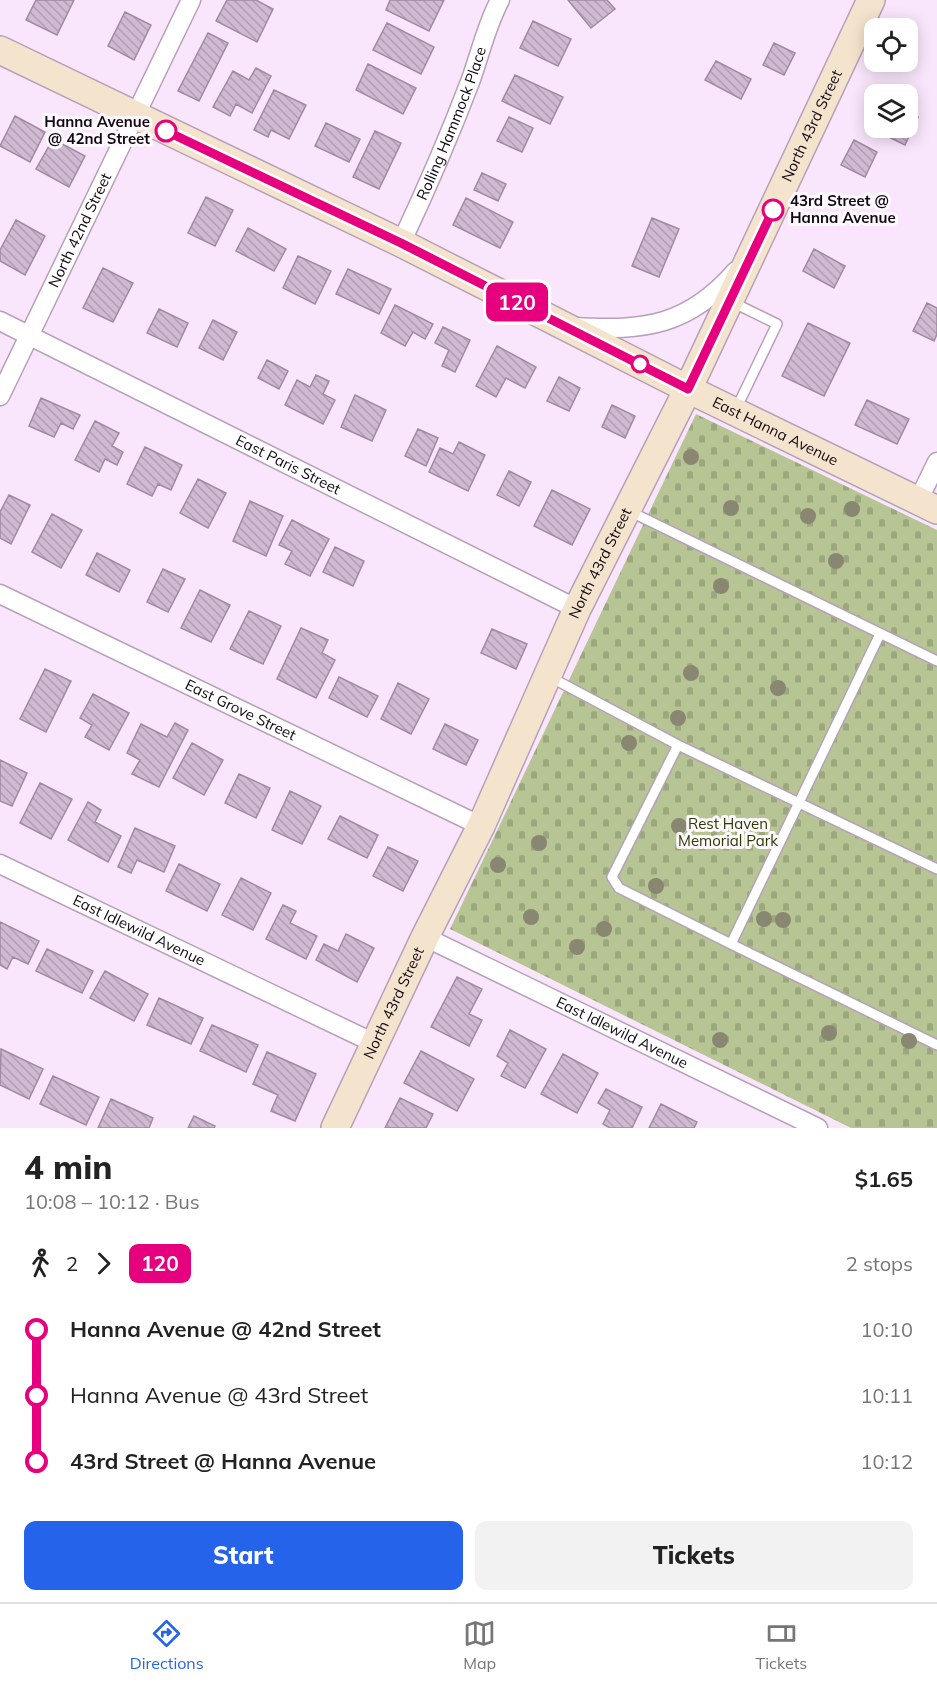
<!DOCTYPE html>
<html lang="en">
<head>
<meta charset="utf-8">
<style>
  :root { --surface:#fff; --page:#f2f2f2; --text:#222; --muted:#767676; --line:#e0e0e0; --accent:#2563eb }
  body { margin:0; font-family:Mulish,sans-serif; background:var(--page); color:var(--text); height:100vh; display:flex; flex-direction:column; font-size:22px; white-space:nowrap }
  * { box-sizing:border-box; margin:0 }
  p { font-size:20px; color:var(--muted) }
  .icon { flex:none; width:33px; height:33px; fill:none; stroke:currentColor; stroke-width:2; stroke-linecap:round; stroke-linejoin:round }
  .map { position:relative; height:1128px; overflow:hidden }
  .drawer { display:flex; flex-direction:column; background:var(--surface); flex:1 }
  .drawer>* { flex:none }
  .badge { padding:0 12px; border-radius:9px; font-size:21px; line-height:39px }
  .tools { position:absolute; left:864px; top:18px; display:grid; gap:12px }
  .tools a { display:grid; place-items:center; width:54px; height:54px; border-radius:12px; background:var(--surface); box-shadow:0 3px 15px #0003; font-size:30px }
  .map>.badge { position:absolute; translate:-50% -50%; box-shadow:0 0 0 3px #fff }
  .legs { display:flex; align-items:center; gap:9px; height:66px; padding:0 24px; font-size:20px }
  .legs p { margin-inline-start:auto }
  .headline { display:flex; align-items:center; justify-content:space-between; height:102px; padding:0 24px }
  h1 { font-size:33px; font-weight:800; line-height:45px }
  .button { display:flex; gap:12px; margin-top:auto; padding:12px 24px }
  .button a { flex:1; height:69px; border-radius:12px; background:var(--accent); color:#fff; font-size:24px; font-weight:800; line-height:69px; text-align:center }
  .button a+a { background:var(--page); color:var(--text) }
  ul { padding:0 24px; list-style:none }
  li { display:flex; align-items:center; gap:21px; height:66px; font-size:22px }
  li i { display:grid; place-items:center; width:9px; height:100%; margin:0 8px; background:currentColor }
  li i::after { content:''; width:15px; height:15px; margin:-8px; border:4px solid; border-radius:50%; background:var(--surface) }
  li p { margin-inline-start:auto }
  li:first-child i { background:linear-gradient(#0000 50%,currentColor 0) }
  li:last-child i { background:linear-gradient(currentColor 50%,#0000 0) }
  .tab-bar { display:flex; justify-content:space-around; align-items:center; height:84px; border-top:2px solid var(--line); background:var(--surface); font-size:16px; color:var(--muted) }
  .tab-bar a { display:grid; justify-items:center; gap:3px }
  .tab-bar .active { color:var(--accent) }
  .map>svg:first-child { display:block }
  .cemetery { fill:url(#cemetery-stones) }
  .building { fill:url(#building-back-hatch); stroke:#a08aa3; stroke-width:1.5 }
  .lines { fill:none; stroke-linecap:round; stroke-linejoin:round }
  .lane-casing { stroke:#b7a0b9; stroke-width:12 }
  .street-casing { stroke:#b7a0b9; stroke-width:21 }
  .secondary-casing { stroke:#b7a0b9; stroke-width:30 }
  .lane { stroke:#fff; stroke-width:9 }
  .street { stroke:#fff; stroke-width:18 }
  .secondary { stroke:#f5e4cd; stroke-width:27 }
  .tree { fill:#898771 }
  .line-1-casing { stroke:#fff; stroke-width:14 }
  .line-1 { stroke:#e6007e; stroke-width:9 }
  .stop-1-dot { fill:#fff; stroke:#e6007e; stroke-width:3 }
  .labels { text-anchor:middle; stroke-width:6; stroke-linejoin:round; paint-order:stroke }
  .stop-label { font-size:15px; font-weight:bold; fill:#110912; stroke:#fef9ff; text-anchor:end }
  .street-label { font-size:15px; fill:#110912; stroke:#fef9ff }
  .park-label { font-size:15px; fill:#2d3a00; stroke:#fef9ff }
</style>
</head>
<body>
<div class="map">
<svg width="937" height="1128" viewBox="0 0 937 1128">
  <defs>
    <pattern id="cemetery-stones" width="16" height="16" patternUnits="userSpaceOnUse" patternTransform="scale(1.5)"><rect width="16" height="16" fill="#b6c593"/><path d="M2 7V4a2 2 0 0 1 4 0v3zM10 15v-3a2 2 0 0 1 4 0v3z" fill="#9ba87e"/></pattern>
    <pattern id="building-back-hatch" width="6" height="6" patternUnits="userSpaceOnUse" patternTransform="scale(1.5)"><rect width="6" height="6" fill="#d0b9d2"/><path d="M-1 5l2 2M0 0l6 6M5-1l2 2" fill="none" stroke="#b29eb3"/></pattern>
  </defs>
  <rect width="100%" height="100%" fill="#fae6fc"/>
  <path class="cemetery" d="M696,414l241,116v598h-86l-401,-199z"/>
  <path class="building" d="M36,0h38l-17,35 -31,-15z
    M227,0h29l17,9 -16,33 -41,-21z
    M390,0h54l-15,31 -43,-21z
    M568,0h39l8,9 -24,19z
    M125,12l26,13 -17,35 -26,-14z
    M533,21l38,18 -13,27 -38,-18z
    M387,23l47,24 -13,27 -48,-24z
    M208,33l20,10 -29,58 -21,-10z
    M774,43l21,10 -11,22 -21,-10z
    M716,61l35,18 -10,20 -36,-19z
    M368,64l48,24 -13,26 -47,-24z
    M256,68l15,8 -19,37 -16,-9 -6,12 -17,-9 20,-36 16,9z
    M515,75l48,22 -13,27 -48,-23z
    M274,90l32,15 -17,34 -18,-9 -3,7 -14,-7z
    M874,109v19h34v-16l10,5 -13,28 -39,-19z
    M15,116l30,16 -15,30 -30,-16z
    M509,117l24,11 -11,24 -25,-11z
    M326,123l34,16 -11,23 -34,-16z
    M375,131l26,12 -22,46 -26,-12z
    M53,139l32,17 -16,31 -33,-18z
    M854,140l23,12 -12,25 -24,-12z
    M482,173l24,11 -8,17 -24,-11z
    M206,197l27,13 -18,36 -27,-13z
    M466,198l47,24 -13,26 -47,-23z
    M652,218l27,11 -20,48 -27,-11z
    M16,220l29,16 -20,39 -25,-14v-11z
    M248,228l38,21 -12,22 -38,-20z
    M814,249l31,17 -11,22 -31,-17z
    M298,256l33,15 -16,33 -32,-16z
    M103,268l30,15 -20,39 -30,-14z
    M348,269l43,20 -12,25 -43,-20z
    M927,303l10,5v26l-3,7 -21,-10z
    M395,305l38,19 -8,15 -12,-7 -8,14 -24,-13z
    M159,309l29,14 -11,24 -30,-14z
    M213,320l24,12 -14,28 -24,-12z
    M808,323l42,20 -26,53 -42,-20z
    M443,327l27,13 -15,32 -13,-6 7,-16 -14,-7z
    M497,346l39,21 -11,21 -19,-10 -10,19 -20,-11z
    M267,360l21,11 -9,18 -21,-11z
    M316,375l13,6 -6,13 12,6 -12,24 -38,-19 12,-25 13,7z
    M559,377l21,11 -11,23 -22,-10z
    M355,395l31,15 -14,31 -31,-14z
    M41,398l39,17 -7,14 -12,-6 -7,14 -25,-11z
    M867,400l42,19 -12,25 -42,-19z
    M612,405l23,11 -10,22 -23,-11z
    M95,421l24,12 -7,13 11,6 -6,13 -12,-6 -6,13 -24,-12z
    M418,429l20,9 -12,28 -21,-10z
    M459,442l26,13 -17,36 -39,-19 11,-24 13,6z
    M145,447l37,18 -11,25 -13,-6 -6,12 -25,-12z
    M509,471l22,11 -12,24 -22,-11z
    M198,479l28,14 -18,35 -28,-15z
    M552,490l38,19 -18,36 -38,-19z
    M9,495l21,10 -19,39 -11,-6v-26z
    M250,501l33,15 -17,40 -33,-15z
    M52,514l30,16 -21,38 -29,-16z
    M292,520l37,19 -19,37 -25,-12 7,-13 -13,-6z
    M335,547l29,14 -11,25 -30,-14z
    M97,553l33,17 -11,22 -33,-17z
    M163,569l22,10 -17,33 -21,-10z
    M200,590l30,15 -19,37 -30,-14z
    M249,611l32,15 -18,38 -33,-15z
    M301,628l27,12 -6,13 13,7 -19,38 -39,-19z
    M492,629l35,15 -11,25 -35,-16z
    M45,669l26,12 -25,51 -26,-13z
    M339,677l39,19 -11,21 -38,-19z
    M398,683l31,16 -18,35 -30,-15z
    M93,694l36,19 -20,37 -24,-13 7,-12 -12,-7z
    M175,723l13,7 -29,57 -27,-13 8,-14 -13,-7 14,-29 26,13z
    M445,724l33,16 -12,25 -33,-16z
    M192,743l31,17 -19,35 -31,-17z
    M0,760l27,13 -15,33 -12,-5z
    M239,774l31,14 -14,30 -31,-15z
    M40,783l32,16 -21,40 -31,-16z
    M290,791l31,15 -19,38 -30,-14z
    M88,802l13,8 -6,12 26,14 -13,26 -40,-22z
    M340,816l38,19 -11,23 -39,-19z
    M135,828l40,18 -11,26 -27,-12 -6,13 -13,-6z
    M388,847l30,14 -15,30 -30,-15z
    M179,864l41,20 -13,27 -41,-20z
    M241,878l30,15 -18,37 -31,-15z
    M283,905l13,6 -6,12 27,13 -11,23 -40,-20z
    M0,922l39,19 -11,23 -15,-7 -6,12 -7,-4z
    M346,934l28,14 -17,34 -41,-22 8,-16 14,7z
    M47,949l46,22 -11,22 -46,-22z
    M105,971l43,23 -14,27 -44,-23z
    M457,977l25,12 -13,25 13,6 -13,26 -38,-19z
    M159,998l44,20 -12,26 -44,-19z
    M212,1025l46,20 -12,27 -46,-21z
    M510,1030l36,19 -21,39 -24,-12 7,-13 -11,-7z
    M1,1049l42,20 -14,30 -29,-14z
    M421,1051l53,28 -17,32 -53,-28z
    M267,1052l49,22 -21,47 -24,-10 7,-16 -25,-11z
    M563,1054l35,19 -21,40 -36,-19z
    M53,1076l46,21 -13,28 -46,-21z
    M606,1089l36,18 -10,21h-22l-7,-4 7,-14 -12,-7z
    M400,1098l33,16 -7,14h-41z
    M111,1099l42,19 -4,10h-51z
    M661,1104l36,18 -3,6h-45z
    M194,1116l21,10 -1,2h-26z"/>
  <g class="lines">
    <defs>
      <path id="lane" d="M732,302l45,22 -41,85
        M629,511l308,150
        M550,677l128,68 259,124
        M678,745l-66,132 7,11 112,56 149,-310
        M731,944l206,101"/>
      <g id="street">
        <path id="s1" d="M401,243c25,-53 48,-106 69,-161 10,-27 16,-56 30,-82"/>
        <path id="s2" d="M0,321l577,288"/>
        <path d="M575,327c70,4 113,-1 161,-56"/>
        <path id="s3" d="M0,396l191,-396"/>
        <path d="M918,501l19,-39"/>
        <path id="s4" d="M0,594l481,232"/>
        <path id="s5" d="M0,864l376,180"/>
        <path id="s6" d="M425,937l393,191"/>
      </g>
      <g id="secondary">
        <path id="s7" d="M0,50l401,193 287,146 249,121"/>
        <path id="s8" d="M335,1128l90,-191 56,-111 96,-217 111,-220 183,-389"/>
      </g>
    </defs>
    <use href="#lane" class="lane-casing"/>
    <use href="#street" class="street-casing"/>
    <use href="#secondary" class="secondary-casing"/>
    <use href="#lane" class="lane"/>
    <use href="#street" class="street"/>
    <use href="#secondary" class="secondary"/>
  </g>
  <g class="tree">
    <circle cx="691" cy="457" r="8"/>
    <circle cx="731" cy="508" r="8"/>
    <circle cx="852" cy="509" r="8"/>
    <circle cx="808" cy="516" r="8"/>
    <circle cx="836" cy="561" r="8"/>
    <circle cx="721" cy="586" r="8"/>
    <circle cx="691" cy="673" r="8"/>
    <circle cx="778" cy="688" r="8"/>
    <circle cx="678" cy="718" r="8"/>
    <circle cx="629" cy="743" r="8"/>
    <circle cx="679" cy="826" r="8"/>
    <circle cx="539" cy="843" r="8"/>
    <circle cx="498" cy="865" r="8"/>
    <circle cx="656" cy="886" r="8"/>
    <circle cx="531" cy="917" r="8"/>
    <circle cx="764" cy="919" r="8"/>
    <circle cx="783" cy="920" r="8"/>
    <circle cx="604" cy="929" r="8"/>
    <circle cx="577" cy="947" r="8"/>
    <circle cx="829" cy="1033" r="8"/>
    <circle cx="720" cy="1040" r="8"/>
    <circle cx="909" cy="1041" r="8"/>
  </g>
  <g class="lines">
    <defs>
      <path id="line-1" d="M166,131l235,112 287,146 85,-179"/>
    </defs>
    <use href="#line-1" class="line-1-casing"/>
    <use href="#line-1" class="line-1"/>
  </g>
  <g class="stop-1-dot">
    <circle cx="166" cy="131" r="10"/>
    <circle cx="773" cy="210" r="10"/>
    <circle cx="640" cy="364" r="8"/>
  </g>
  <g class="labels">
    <g class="stop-label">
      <text x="150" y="127">Hanna Avenue<tspan x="150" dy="17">@ 42nd Street</tspan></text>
      <text x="790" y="206" text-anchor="start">43rd Street @<tspan x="790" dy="17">Hanna Avenue</tspan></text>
    </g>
    <g class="street-label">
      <text dy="5" stroke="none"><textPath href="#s1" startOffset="130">Rolling Hammock Place</textPath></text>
      <text dy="5" stroke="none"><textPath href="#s8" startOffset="1110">North 43rd Street</textPath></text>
      <text dy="5" stroke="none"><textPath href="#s3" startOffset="184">North 42nd Street</textPath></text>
      <text dy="5" stroke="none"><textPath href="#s7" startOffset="864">East Hanna Avenue</textPath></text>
      <text dy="5" stroke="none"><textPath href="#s2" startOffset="322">East Paris Street</textPath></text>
      <text dy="5" stroke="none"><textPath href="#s8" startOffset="624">North 43rd Street</textPath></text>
      <text dy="5" stroke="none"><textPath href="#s4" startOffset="267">East Grove Street</textPath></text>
      <text dy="5" stroke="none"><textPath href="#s5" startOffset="154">East Idlewild Avenue</textPath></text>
      <text dy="5" stroke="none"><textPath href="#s8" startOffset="138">North 43rd Street</textPath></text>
      <text dy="5" stroke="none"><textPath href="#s6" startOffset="219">East Idlewild Avenue</textPath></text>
    </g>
    <g class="park-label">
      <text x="728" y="829">Rest Haven<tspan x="728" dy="17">Memorial Park</tspan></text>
    </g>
  </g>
</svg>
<div class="tools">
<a><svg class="icon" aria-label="locate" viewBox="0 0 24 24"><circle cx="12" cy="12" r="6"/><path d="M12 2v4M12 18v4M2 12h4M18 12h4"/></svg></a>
<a><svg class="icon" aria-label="layers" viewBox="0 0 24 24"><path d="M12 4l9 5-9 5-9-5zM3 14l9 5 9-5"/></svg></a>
</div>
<b class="badge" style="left:517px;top:302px;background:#e6007e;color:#fff">120</b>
</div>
<section class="drawer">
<div class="headline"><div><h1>4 min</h1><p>10:08 – 10:12 · Bus</p></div><b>$1.65</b></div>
<div class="legs"><svg class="icon" aria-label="walk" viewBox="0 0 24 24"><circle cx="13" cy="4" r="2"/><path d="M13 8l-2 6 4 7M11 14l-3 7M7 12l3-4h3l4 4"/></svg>2<svg class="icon" aria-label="forward" viewBox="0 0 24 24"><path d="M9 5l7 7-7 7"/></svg><b class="badge" style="background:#e6007e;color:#fff">120</b><p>2 stops</p></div>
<ul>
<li><i style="color:#e6007e"></i><b>Hanna Avenue @ 42nd Street</b><p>10:10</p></li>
<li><i style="color:#e6007e"></i><span>Hanna Avenue @ 43rd Street</span><p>10:11</p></li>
<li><i style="color:#e6007e"></i><b>43rd Street @ Hanna Avenue</b><p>10:12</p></li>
</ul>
<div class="button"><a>Start</a><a>Tickets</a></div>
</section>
<nav class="tab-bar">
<a class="active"><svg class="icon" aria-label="directions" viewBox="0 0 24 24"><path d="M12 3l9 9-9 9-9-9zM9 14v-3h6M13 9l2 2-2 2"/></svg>Directions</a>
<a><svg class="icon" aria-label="map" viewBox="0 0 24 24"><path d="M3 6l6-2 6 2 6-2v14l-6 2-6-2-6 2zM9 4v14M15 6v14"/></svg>Map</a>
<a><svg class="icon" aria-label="tickets" viewBox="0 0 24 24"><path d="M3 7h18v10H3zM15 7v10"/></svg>Tickets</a>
</nav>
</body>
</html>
